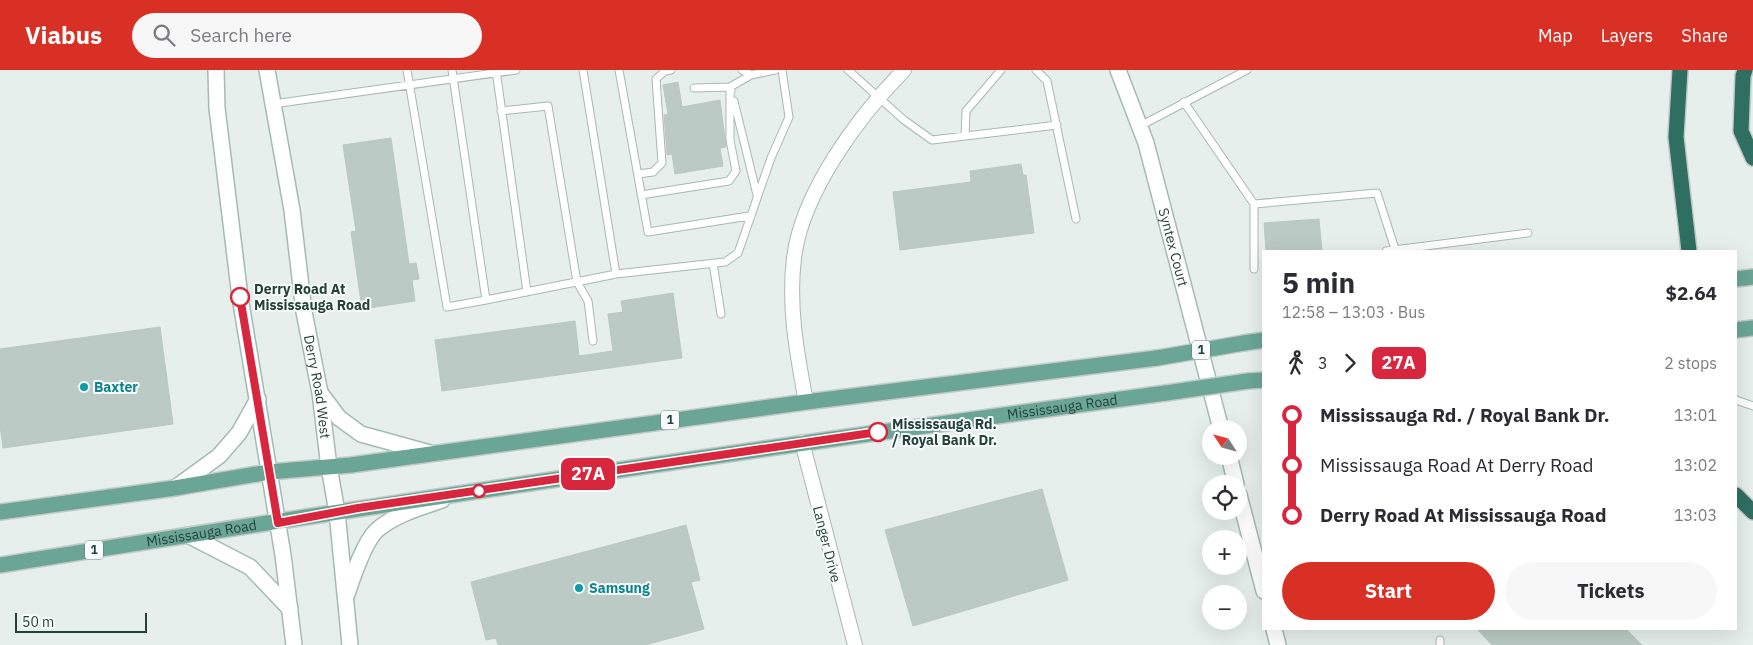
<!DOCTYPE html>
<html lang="en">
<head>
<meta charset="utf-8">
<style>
  :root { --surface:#fff; --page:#f7f7f7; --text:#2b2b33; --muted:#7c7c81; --accent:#d93025 }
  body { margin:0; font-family:"IBM Plex Sans",sans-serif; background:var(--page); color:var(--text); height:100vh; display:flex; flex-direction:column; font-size:19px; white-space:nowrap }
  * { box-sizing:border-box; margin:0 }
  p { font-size:16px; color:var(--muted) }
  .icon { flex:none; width:28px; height:28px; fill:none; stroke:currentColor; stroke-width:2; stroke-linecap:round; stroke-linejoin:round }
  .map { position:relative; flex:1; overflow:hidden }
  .panel { position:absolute; left:1262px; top:180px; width:475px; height:380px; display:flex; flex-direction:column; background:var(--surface); border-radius:0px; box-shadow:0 5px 20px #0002 }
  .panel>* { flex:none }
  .badge { padding:0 10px; border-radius:8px; font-size:18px; line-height:32px }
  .needle { width:32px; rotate:306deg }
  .tools { position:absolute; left:1202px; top:350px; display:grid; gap:10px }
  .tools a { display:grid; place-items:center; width:45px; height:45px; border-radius:50%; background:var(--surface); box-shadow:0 5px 20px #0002; font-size:25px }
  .scale { position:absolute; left:15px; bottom:12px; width:132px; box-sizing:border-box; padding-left:5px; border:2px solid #24423a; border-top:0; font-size:14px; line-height:18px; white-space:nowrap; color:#24423a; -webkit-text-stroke:4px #f7fbf9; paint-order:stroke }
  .map>.badge { position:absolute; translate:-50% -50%; box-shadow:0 0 0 2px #fff }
  .legs { display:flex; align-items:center; gap:8px; height:55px; padding:0 20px; font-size:16px }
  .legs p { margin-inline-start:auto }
  .summary { display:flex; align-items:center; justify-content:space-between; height:85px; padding:0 20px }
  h1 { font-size:28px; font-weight:700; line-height:38px }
  .action { display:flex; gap:10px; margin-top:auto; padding:10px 20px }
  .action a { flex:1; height:58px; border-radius:30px; background:var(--accent); color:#fff; font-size:20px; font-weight:700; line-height:58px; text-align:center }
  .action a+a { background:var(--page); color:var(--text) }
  ul { padding:0 20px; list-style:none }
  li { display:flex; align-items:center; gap:18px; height:50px; font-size:19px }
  li i { display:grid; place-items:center; width:8px; height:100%; margin:0 6px; background:currentColor }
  li i::after { content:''; width:12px; height:12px; margin:-6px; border:4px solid; border-radius:50%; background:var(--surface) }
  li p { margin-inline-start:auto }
  li:first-child i { background:linear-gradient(#0000 50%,currentColor 0) }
  li:last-child i { background:linear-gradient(currentColor 50%,#0000 0) }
  header { display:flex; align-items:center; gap:30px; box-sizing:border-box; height:70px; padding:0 25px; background:var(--accent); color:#fff }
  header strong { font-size:24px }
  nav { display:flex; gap:28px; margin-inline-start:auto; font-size:18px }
  .search { width:350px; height:45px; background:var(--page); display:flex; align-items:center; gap:12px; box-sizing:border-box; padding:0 18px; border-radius:28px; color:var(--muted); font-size:19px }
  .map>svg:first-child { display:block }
  .building { fill:#bbcac4; stroke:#b8c9c2 }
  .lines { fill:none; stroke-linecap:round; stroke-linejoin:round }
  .lane-casing { stroke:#a8b8b2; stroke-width:9 }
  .street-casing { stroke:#a8b8b2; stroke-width:16 }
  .secondary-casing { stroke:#a4bbb3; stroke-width:18 }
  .primary-casing { stroke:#c2cac8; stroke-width:18 }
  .highway-casing { stroke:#c2cac8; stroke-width:18 }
  .lane { stroke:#fff; stroke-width:7 }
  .street { stroke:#fff; stroke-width:14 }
  .secondary { stroke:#fff; stroke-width:15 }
  .primary { stroke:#6aa596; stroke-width:15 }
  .highway { stroke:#2f6f62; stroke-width:15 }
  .primary-bridge-casing { stroke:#c2cac8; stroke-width:18; stroke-linecap:butt }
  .primary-bridge { stroke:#6aa596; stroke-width:15 }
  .line-1-casing { stroke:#fff; stroke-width:11 }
  .line-1 { stroke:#d7263d; stroke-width:8 }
  .stop-1-dot { fill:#fff; stroke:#d7263d; stroke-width:2.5 }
  .culture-dot { fill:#0f9aa8; stroke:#f7fbf9; stroke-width:2 }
  .labels { text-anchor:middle; stroke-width:4; stroke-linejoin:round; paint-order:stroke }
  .shield { fill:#f7fbf9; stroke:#637a73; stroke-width:1 }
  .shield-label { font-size:12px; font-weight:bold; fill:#24423a }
  .street-label { font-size:14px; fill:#24423a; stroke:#f7fbf9 }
  .stop-label { font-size:14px; font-weight:bold; fill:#24423a; stroke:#f7fbf9; text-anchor:start }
  .culture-label { font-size:14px; font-weight:bold; fill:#0d838f; stroke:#f7fbf9; text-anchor:start }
</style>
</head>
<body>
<header>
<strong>Viabus</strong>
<div class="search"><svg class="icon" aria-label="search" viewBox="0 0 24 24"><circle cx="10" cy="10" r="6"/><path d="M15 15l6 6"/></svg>Search here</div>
<nav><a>Map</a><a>Layers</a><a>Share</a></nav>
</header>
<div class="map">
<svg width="1753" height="575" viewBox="0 0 1753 575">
  <rect width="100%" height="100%" fill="#e6efeb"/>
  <path class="building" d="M678,12l4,25 38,-7 6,47 -6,1 3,18 -48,8 -3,-20 -5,1v-2l-3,-38 4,-1 -5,-29z
    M391,68l18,126 7,-1 3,16 -7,1 3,21 -53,8 -11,-77 5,-1 -13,-86z
    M1021,94l2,11h3l8,58 -134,17 -7,-58 78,-10 -1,-11z
    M1319,149l3,32h-56l-2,-28z
    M673,223l9,65 -240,33 -7,-51 140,-19 4,35 34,-5 -5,-37 15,-2 -2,-11z
    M160,257l13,97 -170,24 -3,-23v-76z
    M1042,419l26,91 -155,46 -28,-96z
    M686,455l14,55 -9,2 13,47 -59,16h-147l-2,-7 -10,2 -15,-58z
    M1477,559h149l16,16h-150z"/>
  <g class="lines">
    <defs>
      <path id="lane" d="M407,0l40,237 39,-7
        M452,0l34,230 130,-26 -33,-204
        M496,0l31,222
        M619,0l29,162 101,-16
        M742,0l9,5
        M848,0l56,50 28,20 125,-15
        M1036,0l11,11 29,138
        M694,18l36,-1 1,4
        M734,31l23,94
        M1184,32l70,102v65
        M273,34l243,-34
        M501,41l47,-5 29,176 11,19 5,40
        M1140,56l107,-56
        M965,66l1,-25 35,-41
        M638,104l15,-2 9,-9 -6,-84 9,-8 6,-1
        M641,125l88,-14 7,-10 -6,-31v-53l21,-12 24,-5
        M1254,134l123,-11 18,56
        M1386,181l142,-18
        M713,193l8,51
        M616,204l109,-12 13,-9 33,-95 18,-41 -7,-47
        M1736,330l17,6
        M1440,570v5"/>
      <path id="street" d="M806,332c-9,-48 -18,-95 -12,-144 8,-66 65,-142 110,-188
        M802,372l53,203"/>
      <g id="secondary">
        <path d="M216,0l1,38 23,189 43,258 11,90"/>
        <path id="s1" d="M267,0l25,140 12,102 16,81 9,74 8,45 13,133"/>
        <path id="s2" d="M1118,0l28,73 75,286"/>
        <path d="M321,324l18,24 22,16 69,19"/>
        <path d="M1229,386l7,28"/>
        <path d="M175,418l44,-32 20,-23 19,-34"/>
        <path d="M1239,425l25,96"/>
        <path d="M188,465l62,32 40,42"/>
        <path d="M347,524c6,-18 17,-52 30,-64 17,-15 44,-23 65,-30"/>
        <path d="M1274,559l4,16"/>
      </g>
      <g id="primary">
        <path d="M1736,209l17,-2"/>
        <path d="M1736,260l17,-2"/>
        <path d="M1244,273l20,-3"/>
        <path d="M1248,311l16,-1"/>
        <path d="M0,442l175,-24 94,-16 82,-7 455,-63 351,-44"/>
        <path id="s3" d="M0,495c388,-62 777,-120 1166,-172"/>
      </g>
      <path id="highway" d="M1680,0l-4,67 13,114
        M1745,0l-2,6 -2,55 12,27
        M1736,425l17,17"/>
    </defs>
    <use href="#lane" class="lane-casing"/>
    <use href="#street" class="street-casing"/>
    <use href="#secondary" class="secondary-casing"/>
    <use href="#primary" class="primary-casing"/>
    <use href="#highway" class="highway-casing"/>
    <use href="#lane" class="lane"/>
    <use href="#street" class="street"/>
    <use href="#secondary" class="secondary"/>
    <use href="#primary" class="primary"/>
    <use href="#highway" class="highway"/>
    <defs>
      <path id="primary-bridge" d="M1157,288l87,-15
        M1166,323l82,-12"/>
    </defs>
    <use href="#primary-bridge" class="primary-bridge-casing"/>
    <use href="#primary-bridge" class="primary-bridge"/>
  </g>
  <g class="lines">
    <defs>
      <path id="line-1" d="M240,227l38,226 80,-15 520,-76"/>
    </defs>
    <use href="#line-1" class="line-1-casing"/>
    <use href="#line-1" class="line-1"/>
  </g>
  <g class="stop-1-dot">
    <circle cx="240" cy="227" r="9"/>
    <circle cx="878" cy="362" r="9"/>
    <circle cx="479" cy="421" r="6"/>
  </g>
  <g class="culture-dot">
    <circle cx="84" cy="317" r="5"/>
    <circle cx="579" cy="518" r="5"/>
  </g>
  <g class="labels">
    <g class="shield">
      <rect x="1192" y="270.5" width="18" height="19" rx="4"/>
      <rect x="661" y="340.5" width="18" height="19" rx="4"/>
      <rect x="85" y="470.5" width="18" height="19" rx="4"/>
    </g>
    <g class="shield-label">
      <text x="1201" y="284">1</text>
      <text x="670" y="354">1</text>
      <text x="94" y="484">1</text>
    </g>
    <g class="street-label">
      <text dy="5" stroke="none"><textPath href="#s2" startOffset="186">Syntex Court</textPath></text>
      <text dy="5" stroke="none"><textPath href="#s1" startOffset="321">Derry Road West</textPath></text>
      <text dy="5" stroke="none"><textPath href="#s3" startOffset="1074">Mississauga Road</textPath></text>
      <text dy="5" stroke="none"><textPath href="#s3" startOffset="204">Mississauga Road</textPath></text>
      <text transform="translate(827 474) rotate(76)" y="5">Langer Drive</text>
    </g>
    <g class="stop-label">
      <text x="254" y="224">Derry Road At<tspan x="254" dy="16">Mississauga Road</tspan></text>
      <text x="892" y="359">Mississauga Rd.<tspan x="892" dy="16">/ Royal Bank Dr.</tspan></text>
    </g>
    <g class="culture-label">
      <text x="94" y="322">Baxter</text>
      <text x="589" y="523">Samsung</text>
    </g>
  </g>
</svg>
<div class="tools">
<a><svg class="needle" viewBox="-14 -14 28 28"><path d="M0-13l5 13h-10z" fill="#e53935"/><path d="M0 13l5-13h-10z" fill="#7c7c81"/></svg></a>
<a><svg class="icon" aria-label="locate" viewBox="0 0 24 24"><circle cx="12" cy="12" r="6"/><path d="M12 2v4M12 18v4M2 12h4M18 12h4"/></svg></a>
<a>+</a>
<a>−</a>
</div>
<div class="scale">50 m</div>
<b class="badge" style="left:588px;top:404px;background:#d7263d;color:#fff">27A</b>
<section class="panel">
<div class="summary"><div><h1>5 min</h1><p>12:58 – 13:03 · Bus</p></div><b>$2.64</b></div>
<div class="legs"><svg class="icon" aria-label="walk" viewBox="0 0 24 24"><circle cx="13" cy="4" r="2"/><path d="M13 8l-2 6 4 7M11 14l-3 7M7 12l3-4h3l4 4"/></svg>3<svg class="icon" aria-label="forward" viewBox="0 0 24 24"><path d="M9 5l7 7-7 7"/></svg><b class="badge" style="background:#d7263d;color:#fff">27A</b><p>2 stops</p></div>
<ul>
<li><i style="color:#d7263d"></i><b>Mississauga Rd. / Royal Bank Dr.</b><p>13:01</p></li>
<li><i style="color:#d7263d"></i><span>Mississauga Road At Derry Road</span><p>13:02</p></li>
<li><i style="color:#d7263d"></i><b>Derry Road At Mississauga Road</b><p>13:03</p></li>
</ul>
<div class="action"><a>Start</a><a>Tickets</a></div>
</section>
</div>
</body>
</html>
